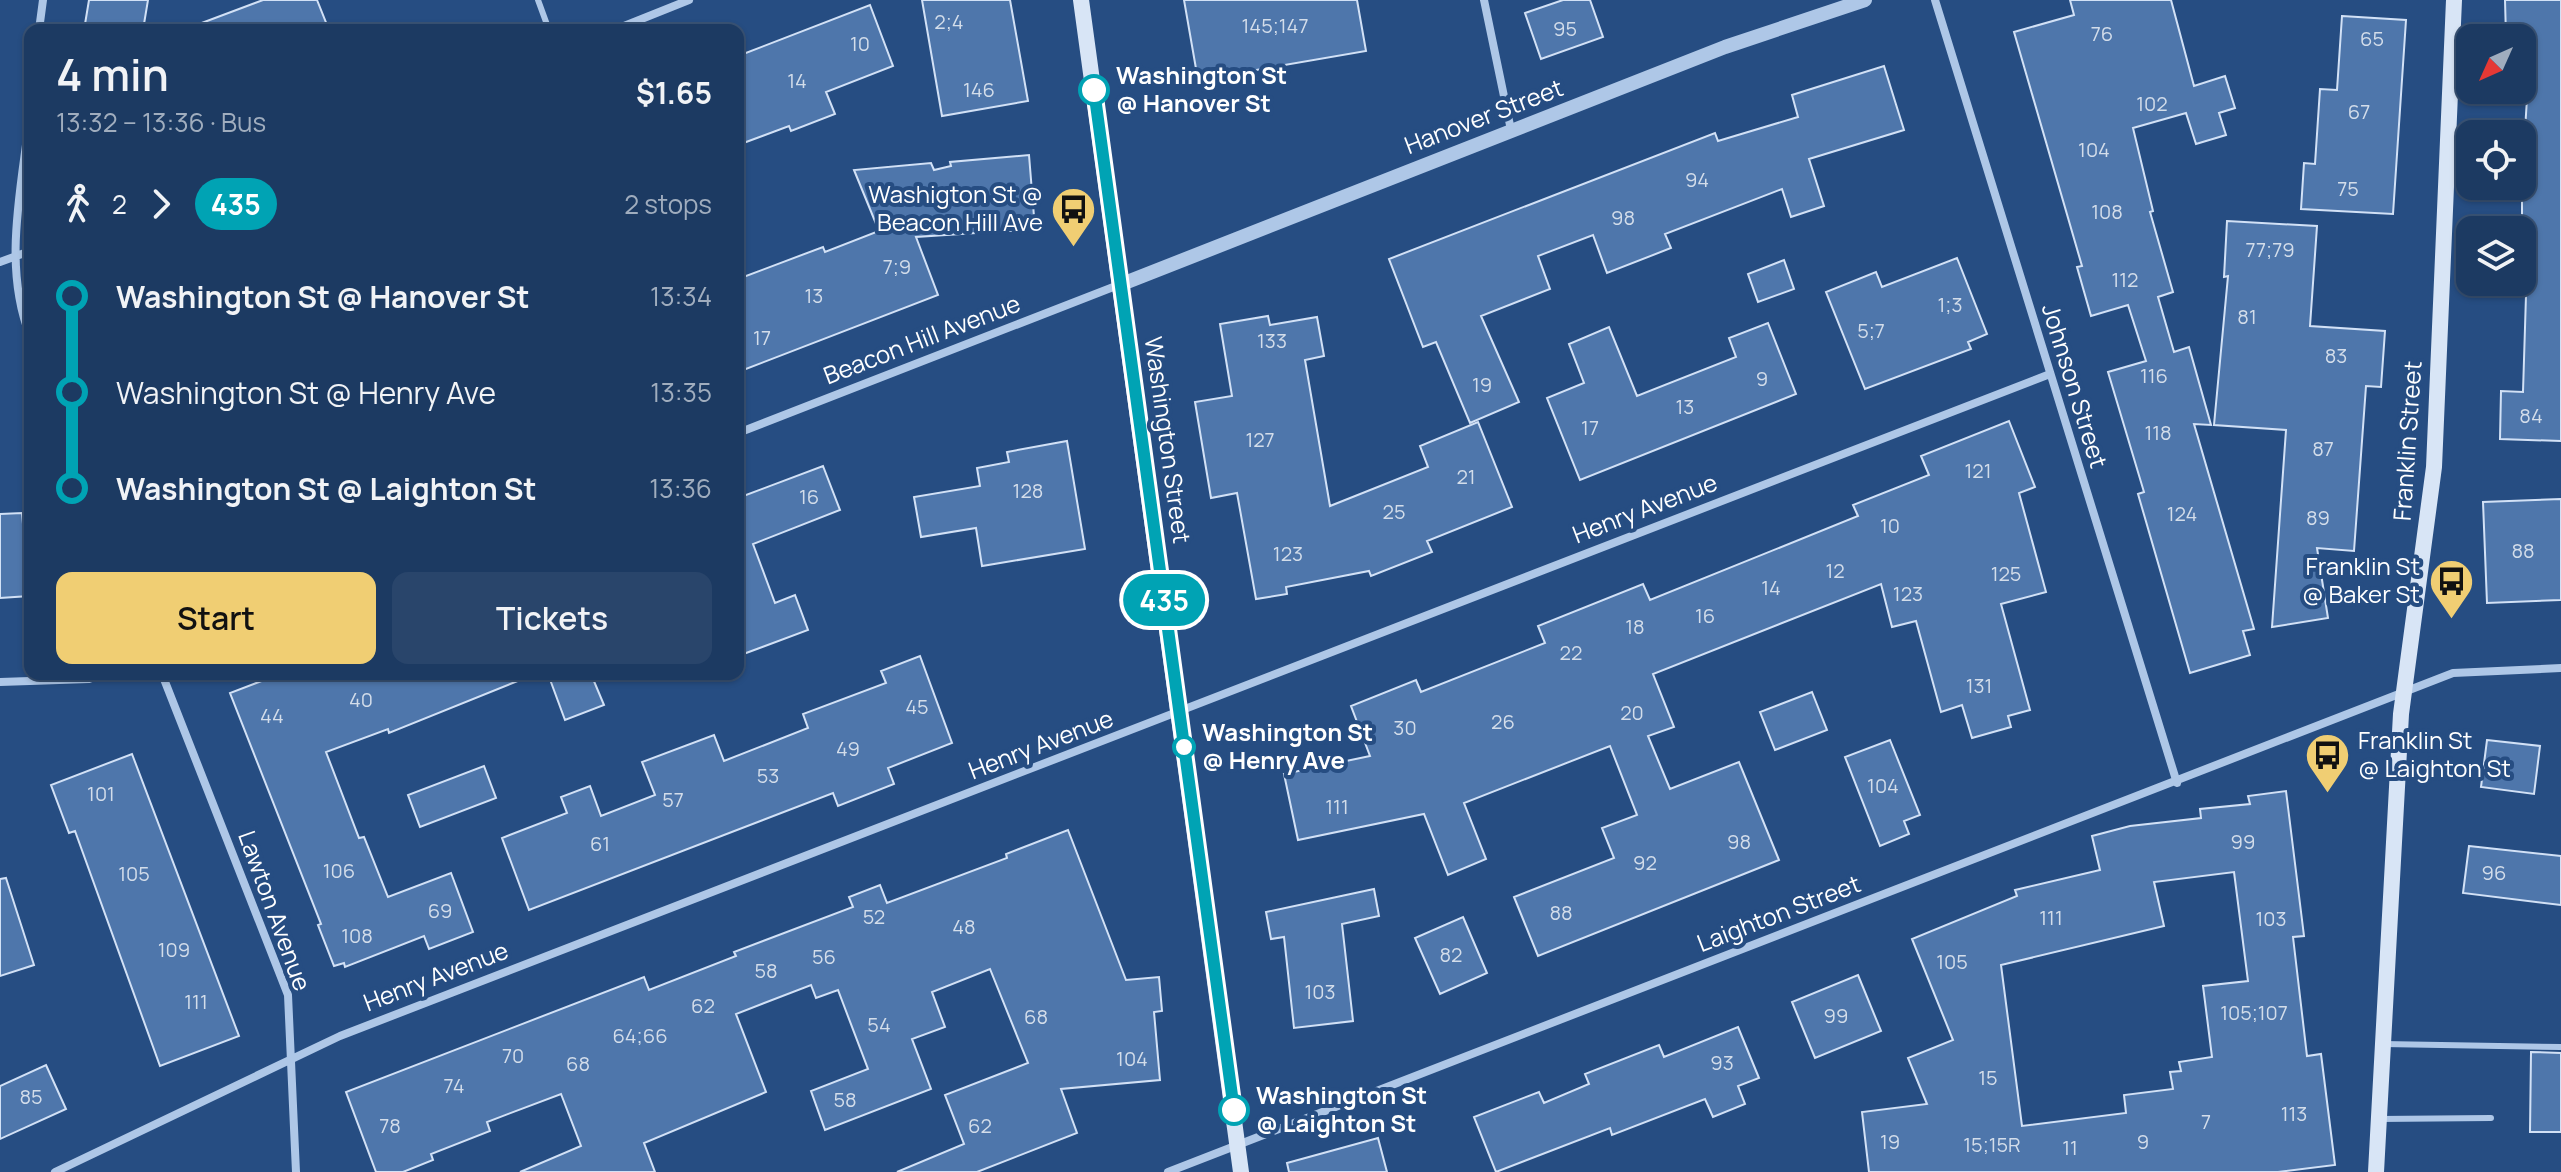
<!DOCTYPE html>
<html lang="en">
<head>
<meta charset="utf-8">
<style>
  :root { --surface:#1c3a62; --page:#29456b; --text:#f1f3f6; --muted:#a0adbe; --line:#3a5477; --accent:#f0ce73 }
  body { margin:0; font-family:Manrope,sans-serif; background:var(--page); color:var(--text); height:100vh; display:flex; flex-direction:column; font-size:30px; white-space:nowrap }
  * { box-sizing:border-box; margin:0 }
  p { font-size:26px; color:var(--muted) }
  .icon { flex:none; width:44px; height:44px; fill:none; stroke:currentColor; stroke-width:2; stroke-linecap:round; stroke-linejoin:round }
  .map { position:relative; flex:1; overflow:hidden }
  .sheet { position:absolute; left:24px; top:24px; width:720px; height:656px; display:flex; flex-direction:column; background:var(--surface); border-radius:16px; box-shadow:0 2px 6px #0004,0 0 0 2px var(--line) }
  .sheet>* { flex:none }
  .badge { padding:0 16px; border-radius:26px; font-size:28px; line-height:52px }
  .needle { width:52px; rotate:225deg }
  .fabs { position:absolute; left:2456px; top:24px; display:grid; gap:16px }
  .fabs a { display:grid; place-items:center; width:80px; height:80px; border-radius:16px; background:var(--surface); box-shadow:0 2px 6px #0004,0 0 0 2px var(--line); font-size:40px }
  .map>.badge { position:absolute; translate:-50% -50%; box-shadow:0 0 0 4px #fff }
  .legs { display:flex; align-items:center; gap:12px; height:88px; padding:0 32px; font-size:26px }
  .legs p { margin-inline-start:auto }
  .headline { display:flex; align-items:center; justify-content:space-between; height:136px; padding:0 32px }
  h1 { font-size:44px; font-weight:600; line-height:60px }
  .button { display:flex; gap:16px; margin-top:auto; padding:16px 32px }
  .button a { flex:1; height:92px; border-radius:16px; background:var(--accent); color:#111; font-size:32px; font-weight:600; line-height:92px; text-align:center }
  .button a+a { background:var(--page); color:var(--text) }
  ul { padding:0 32px; list-style:none }
  li { display:flex; align-items:center; gap:28px; height:96px; font-size:30px }
  li i { display:grid; place-items:center; width:12px; height:100%; margin:0 10px; background:currentColor }
  li i::after { content:''; width:20px; height:20px; margin:-10px; border:6px solid; border-radius:50%; background:var(--surface) }
  li p { margin-inline-start:auto }
  li:first-child i { background:linear-gradient(#0000 50%,currentColor 0) }
  li:last-child i { background:linear-gradient(currentColor 50%,#0000 0) }
  .map>svg:first-child { display:block }
  .building { fill:#4e76ab; stroke:#d2e1f6; stroke-width:2; fill-rule:evenodd }
  .lines { fill:none; stroke-linecap:round; stroke-linejoin:round }
  .service { stroke:#aec7e7; stroke-width:6 }
  .minor { stroke:#aec7e7; stroke-width:8 }
  .tertiary { stroke:#aec7e7; stroke-width:14 }
  .secondary { stroke:#d8e5f6; stroke-width:16 }
  .line-1-casing { stroke:#fff; stroke-width:18 }
  .line-1 { stroke:#00a3b4; stroke-width:12 }
  .stop-1-dot { fill:#fff; stroke:#00a3b4; stroke-width:4 }
  .labels { text-anchor:middle; stroke-width:8; stroke-linejoin:round; paint-order:stroke }
  .number-label { font-size:20px; fill:#d3ddea }
  .stop-label { font-size:24px; font-weight:bold; fill:#fff; stroke:#264d82; text-anchor:start }
  .street-label { font-size:24px; fill:#fff; stroke:#264d82 }
  .poi-label { font-size:24px; fill:#fff; stroke:#264d82; text-anchor:end }
</style>
</head>
<body>
<div class="map">
<svg width="2561" height="1172" viewBox="0 0 2561 1172">
  <rect width="100%" height="100%" fill="#264d82"/>
  <path class="building" d="M89,0h59l-5,30h-59z
    M263,0h54l12,30h-138v-3z
    M922,0h88l18,101 -86,15z
    M1184,0h173l9,51 -168,29z
    M1563,0h27l13,37 -62,22 -16,-46z
    M2070,0h101l23,86 31,-10 10,32 -16,5 7,22 -30,9 -10,-31 -53,15 20,83 -3,1 23,80 -15,5 16,55 15,-5 22,78 -17,-1 60,205 -11,2 7,24 -60,18 -52,-179 6,-2 -36,-120 38,-11 -18,-56 -37,11 -14,-49 5,-1 -68,-234 60,-17z
    M2505,0h56v441l-61,-2 1,-48 22,1 4,-129h-5v-86l9,-141 -25,1z
    M870,5l23,61 -67,26 9,22 -44,17 -2,-5 -51,19v-89z
    M2342,16l64,4 -13,194 -92,-5 3,-46 11,1 5,-75 17,1z
    M1884,66l20,64 -95,29 15,47 -33,11 -9,-28 -117,45 6,14 -64,25 -14,-38 -55,21 12,33 -69,27 38,86 -49,21 -34,-81 -13,5 -34,-88 326,-126 3,8 80,-24 -6,-22z
    M1029,155l6,74 -119,8 22,58 -200,77v-93l85,-32 2,5 54,-21 -25,-61 77,-7 3,7 17,-4 -1,-4z
    M2227,221l90,5 -7,100 75,5 -4,56 -15,-1 -12,165 -37,-3 11,70 -56,9 14,-197 -72,-5 14,-149 -4,1z
    M1957,258l30,76 -19,8 3,7 -106,40 -39,-97 50,-20 6,15z
    M1784,260l10,29 -36,13 -10,-28z
    M1268,316l2,9 47,-8 7,39 -19,4 25,146 98,-39 -8,-21 58,-24 34,85 -85,34 5,11 -61,24 -2,-5 -83,16 1,7 -31,5 -19,-106 -26,5 -16,-96 37,-6 -12,-72z
    M1768,323l28,71 -216,86 -33,-82 37,-15 -15,-39 40,-17 28,69 99,-39 -7,-19z
    M2009,421l26,66 -16,6 27,99 -45,12 29,106 -22,6 3,11 -39,11 -10,-33 -21,7 -25,-91 -24,6 -11,-43 -228,90 21,53 -26,9 22,53 69,-27 40,98 -241,96 -24,-59 100,-39 -12,-30 35,-13 -27,-69 -146,57 22,56 -38,16 -24,-61 -126,26 -14,-66 86,-18 -19,-50 65,-26 5,12 124,-49 -7,-17 105,-42 7,16 208,-84 -5,-11 76,-30 -8,-19z
    M1067,441l18,108 -103,17 -6,-38 -55,9 -7,-40 66,-11 -3,-18 32,-6 -2,-10z
    M823,466l17,44 -87,34 22,59 20,-8 13,35 -70,26v-158z
    M2561,499v101l-74,3 -4,-101z
    M22,513l2,22h6l-1,61 -29,2v-84z
    M920,656l32,87 -64,25 6,16 -56,22 -5,-13 -304,117 -27,-72 65,-25 -6,-16 29,-11 11,30 54,-21 -13,-33 72,-27 10,26 84,-33 -5,-14 83,-31 -5,-12z
    M280,674h255l-146,59 -1,-4 -62,23 33,86 5,-1 24,60 63,-24 22,59 -44,17 -5,-13 -79,31 -1,-4 -10,3 -16,-41 3,-1 -91,-231z
    M548,674h43l13,31 -39,15z
    M1812,692l15,38 -52,20 -15,-38z
    M1890,740l30,75 -16,6 5,13 -29,12 -35,-89z
    M2487,740l53,6 -6,48 -53,-7z
    M132,754l107,282 -79,30 -85,-235 -6,2 -18,-48z
    M484,766l12,32 -76,29 -12,-32z
    M2286,791l18,145 -11,1 14,119 14,-2 14,111 -57,7h-409l-7,-60 65,-8 -19,-46 45,-18 -41,-101 105,-43 -2,-6 85,-20 -8,-34 38,-10 71,-8 -1,-9 50,-5 -2,-8zM2234,872l14,109 -45,5 9,71 -33,5 2,9 -11,1 3,17 -49,6 2,18 -104,13 -21,-161 163,-39 -10,-44z
    M1068,830l58,150 33,-3 3,34 -8,1 6,68 -99,9 16,44 -100,39h-80l67,-28 -19,-49 83,-32 -38,-94 -58,23 13,35 -33,12 19,50 -106,41 -14,-39 57,-22 -30,-79 -22,8 -5,-13 -75,29 30,78 -122,51 11,29h-135l61,-26 -20,-52 -74,28 3,9 -59,23 2,6 -30,12h-27l-30,-80 298,-115 5,13 87,-34 -2,-4 119,-45 -4,-10 31,-12 7,18 120,-45 -1,-4z
    M2469,846l92,10v49l-98,-12z
    M6,878l28,87 -34,11v-97z
    M1374,889l5,27 -37,8 11,97 -59,7 -10,-91 -13,2 -5,-27z
    M1463,917l24,56 -47,21 -25,-56z
    M1858,975l23,56 -66,27 -23,-56z
    M1738,1027l21,51 -21,8 7,18 -32,13 -8,-18 -93,36 -2,-7 -114,44 -22,-55 65,-25 5,11 45,-19 -4,-10 74,-29 5,12z
    M2531,1052l30,1v79h-31z
    M46,1065l20,44 -66,30v-53z
    M1378,1138l9,34h-98l-2,-9z"/>
  <g class="lines">
    <path class="service" d="M538,0l11,30
      M2383,1044l178,3
      M2379,1119l112,-1"/>
    <path class="minor" d="M1484,0l27,130
      M1935,0l242,783
      M39,30l4,-30
      M614,30l75,-30
      M30,113c-8,74 -28,152 0,223
      M0,262l30,-11
      M738,433l383,-149
      M162,674l126,321 8,177
      M0,682l89,-3 14,-5
      M55,1172l285,-136 1710,-662
      M1168,1172l1285,-499 108,-5"/>
    <path class="tertiary" d="M1122,284l603,-237 140,-47"/>
    <path class="secondary" d="M1081,0l160,1172
      M2376,1172l25,-458 33,-247 20,-467"/>
  </g>
  <g class="lines">
    <defs>
      <path id="line-1" d="M1094,90l140,1020"/>
    </defs>
    <use href="#line-1" class="line-1-casing"/>
    <use href="#line-1" class="line-1"/>
  </g>
  <defs>
    <symbol id="bus-pin" viewBox="-11 -11 22 30"><path d="M0 17L-7.5 6A9.5 9.5 0 1 1 7.5 6Z" fill="#f0ce73" stroke="#264d82"/><path d="M-5-6H5V4H4V6H2V4H-2V6H-4V4H-5ZM-3.5-4V0h7V-4ZM-3.5 1.2v1.5H-2V1.2ZM2 1.2v1.5H3.5V1.2Z" fill="#111"/></symbol>
  </defs>
  <g fill-rule="evenodd">
    <use href="#bus-pin" x="1048" y="184" width="51" height="69"/>
    <use href="#bus-pin" x="2426" y="556" width="51" height="69"/>
    <use href="#bus-pin" x="2302" y="730" width="51" height="69"/>
  </g>
  <g class="stop-1-dot">
    <circle cx="1094" cy="90" r="14"/>
    <circle cx="1184" cy="747" r="10"/>
    <circle cx="1234" cy="1110" r="14"/>
  </g>
  <g class="labels">
    <g class="number-label">
      <text x="949" y="29">2;4</text>
      <text x="1275" y="33">145;147</text>
      <text x="1565" y="36">95</text>
      <text x="2102" y="41">76</text>
      <text x="2372" y="46">65</text>
      <text x="860" y="51">10</text>
      <text x="797" y="88">14</text>
      <text x="979" y="97">146</text>
      <text x="2152" y="111">102</text>
      <text x="2359" y="119">67</text>
      <text x="2094" y="157">104</text>
      <text x="1697" y="187">94</text>
      <text x="2348" y="196">75</text>
      <text x="2107" y="219">108</text>
      <text x="1623" y="225">98</text>
      <text x="2270" y="257">77;79</text>
      <text x="897" y="274">7;9</text>
      <text x="2125" y="287">112</text>
      <text x="814" y="303">13</text>
      <text x="1950" y="312">1;3</text>
      <text x="2247" y="324">81</text>
      <text x="1871" y="338">5;7</text>
      <text x="762" y="345">17</text>
      <text x="1272" y="348">133</text>
      <text x="2336" y="363">83</text>
      <text x="2154" y="383">116</text>
      <text x="1762" y="386">9</text>
      <text x="1482" y="392">19</text>
      <text x="1685" y="414">13</text>
      <text x="2531" y="423">84</text>
      <text x="1590" y="435">17</text>
      <text x="2158" y="440">118</text>
      <text x="1260" y="447">127</text>
      <text x="2323" y="456">87</text>
      <text x="1978" y="478">121</text>
      <text x="1466" y="484">21</text>
      <text x="1028" y="498">128</text>
      <text x="809" y="504">16</text>
      <text x="1394" y="519">25</text>
      <text x="2182" y="521">124</text>
      <text x="2318" y="525">89</text>
      <text x="1890" y="533">10</text>
      <text x="2523" y="558">88</text>
      <text x="1288" y="561">123</text>
      <text x="1835" y="578">12</text>
      <text x="2006" y="581">125</text>
      <text x="1771" y="595">14</text>
      <text x="1908" y="601">123</text>
      <text x="1705" y="623">16</text>
      <text x="1635" y="634">18</text>
      <text x="1571" y="660">22</text>
      <text x="1979" y="693">131</text>
      <text x="361" y="707">40</text>
      <text x="917" y="714">45</text>
      <text x="1632" y="720">20</text>
      <text x="272" y="723">44</text>
      <text x="1503" y="729">26</text>
      <text x="1405" y="735">30</text>
      <text x="848" y="756">49</text>
      <text x="768" y="783">53</text>
      <text x="1883" y="793">104</text>
      <text x="101" y="801">101</text>
      <text x="673" y="807">57</text>
      <text x="1337" y="814">111</text>
      <text x="1739" y="849">98</text>
      <text x="2243" y="849">99</text>
      <text x="600" y="851">61</text>
      <text x="1645" y="870">92</text>
      <text x="339" y="878">106</text>
      <text x="2494" y="880">96</text>
      <text x="134" y="881">105</text>
      <text x="440" y="918">69</text>
      <text x="1561" y="920">88</text>
      <text x="874" y="924">52</text>
      <text x="2051" y="925">111</text>
      <text x="2271" y="926">103</text>
      <text x="964" y="934">48</text>
      <text x="357" y="943">108</text>
      <text x="174" y="957">109</text>
      <text x="1451" y="962">82</text>
      <text x="824" y="964">56</text>
      <text x="1952" y="969">105</text>
      <text x="766" y="978">58</text>
      <text x="1320" y="999">103</text>
      <text x="196" y="1009">111</text>
      <text x="703" y="1013">62</text>
      <text x="2254" y="1020">105;107</text>
      <text x="1836" y="1023">99</text>
      <text x="1036" y="1024">68</text>
      <text x="879" y="1032">54</text>
      <text x="640" y="1043">64;66</text>
      <text x="513" y="1063">70</text>
      <text x="1132" y="1066">104</text>
      <text x="1722" y="1070">93</text>
      <text x="578" y="1071">68</text>
      <text x="1988" y="1085">15</text>
      <text x="454" y="1093">74</text>
      <text x="31" y="1104">85</text>
      <text x="845" y="1107">58</text>
      <text x="2294" y="1121">113</text>
      <text x="2206" y="1129">7</text>
      <text x="390" y="1133">78</text>
      <text x="980" y="1133">62</text>
      <text x="1890" y="1149">19</text>
      <text x="2143" y="1149">9</text>
      <text x="1992" y="1152">15;15R</text>
      <text x="2070" y="1155">11</text>
    </g>
    <g class="stop-label">
      <text x="1116" y="84">Washington St<tspan x="1116" dy="28">@ Hanover St</tspan></text>
      <text x="1202" y="741">Washington St<tspan x="1202" dy="28">@ Henry Ave</tspan></text>
      <text x="1256" y="1104">Washington St<tspan x="1256" dy="28">@ Laighton St</tspan></text>
    </g>
    <g class="street-label">
      <text transform="translate(1484 117) rotate(-21)" y="8">Hanover Street</text>
      <text transform="translate(922 340) rotate(-21)" y="8">Beacon Hill Avenue</text>
      <text transform="translate(2074 386) rotate(73)" y="8">Johnson Street</text>
      <text transform="translate(1167 440) rotate(82)" y="8">Washington Street</text>
      <text transform="translate(2408 441) rotate(-86)" y="8">Franklin Street</text>
      <text transform="translate(1645 509) rotate(-21)" y="8">Henry Avenue</text>
      <text transform="translate(1041 745) rotate(-21)" y="8">Henry Avenue</text>
      <text transform="translate(274 911) rotate(70)" y="8">Lawton Avenue</text>
      <text transform="translate(1779 914) rotate(-21)" y="8">Laighton Street</text>
      <text transform="translate(436 977) rotate(-21)" y="8">Henry Avenue</text>
    </g>
    <g class="poi-label">
      <text x="1043" y="203">Washigton St @<tspan x="1043" dy="28">Beacon Hill Ave</tspan></text>
      <text x="2420" y="575">Franklin St<tspan x="2420" dy="28">@ Baker St</tspan></text>
      <text x="2358" y="749" text-anchor="start">Franklin St<tspan x="2358" dy="28">@ Laighton St</tspan></text>
    </g>
  </g>
</svg>
<div class="fabs">
<a><svg class="needle" viewBox="-14 -14 28 28"><path d="M0-13l5 13h-10z" fill="#e53935"/><path d="M0 13l5-13h-10z" fill="#a0adbe"/></svg></a>
<a><svg class="icon" aria-label="locate" viewBox="0 0 24 24"><circle cx="12" cy="12" r="6"/><path d="M12 2v4M12 18v4M2 12h4M18 12h4"/></svg></a>
<a><svg class="icon" aria-label="layers" viewBox="0 0 24 24"><path d="M12 4l9 5-9 5-9-5zM3 14l9 5 9-5"/></svg></a>
</div>
<b class="badge" style="left:1164px;top:600px;background:#00a3b4;color:#fff">435</b>
<section class="sheet">
<div class="headline"><div><h1>4 min</h1><p>13:32 – 13:36 · Bus</p></div><b>$1.65</b></div>
<div class="legs"><svg class="icon" aria-label="walk" viewBox="0 0 24 24"><circle cx="13" cy="4" r="2"/><path d="M13 8l-2 6 4 7M11 14l-3 7M7 12l3-4h3l4 4"/></svg>2<svg class="icon" aria-label="forward" viewBox="0 0 24 24"><path d="M9 5l7 7-7 7"/></svg><b class="badge" style="background:#00a3b4;color:#fff">435</b><p>2 stops</p></div>
<ul>
<li><i style="color:#00a3b4"></i><b>Washington St @ Hanover St</b><p>13:34</p></li>
<li><i style="color:#00a3b4"></i><span>Washington St @ Henry Ave</span><p>13:35</p></li>
<li><i style="color:#00a3b4"></i><b>Washington St @ Laighton St</b><p>13:36</p></li>
</ul>
<div class="button"><a>Start</a><a>Tickets</a></div>
</section>
</div>
</body>
</html>
